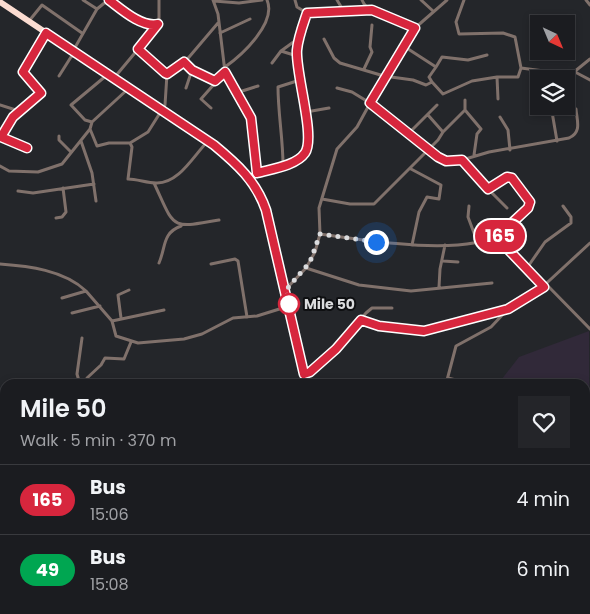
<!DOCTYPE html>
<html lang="en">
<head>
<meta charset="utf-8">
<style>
  :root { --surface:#1b1c20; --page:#242529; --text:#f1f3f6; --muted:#a0a1a5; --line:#393a3e }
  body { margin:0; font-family:Poppins,sans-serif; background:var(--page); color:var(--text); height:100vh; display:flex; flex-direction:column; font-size:19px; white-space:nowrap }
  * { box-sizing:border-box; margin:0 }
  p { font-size:16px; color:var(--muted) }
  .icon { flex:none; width:28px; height:28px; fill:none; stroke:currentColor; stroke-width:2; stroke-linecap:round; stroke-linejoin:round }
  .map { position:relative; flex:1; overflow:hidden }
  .details { position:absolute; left:0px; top:379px; width:590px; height:236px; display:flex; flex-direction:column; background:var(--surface); border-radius:15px 15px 0 0; box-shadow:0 2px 8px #0003,0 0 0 1px var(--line) }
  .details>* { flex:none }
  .badge { padding:0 10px; border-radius:16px; font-size:18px; line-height:32px }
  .needle { width:32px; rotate:136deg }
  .fabs { position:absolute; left:530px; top:15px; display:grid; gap:10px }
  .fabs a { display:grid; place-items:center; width:45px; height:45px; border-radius:0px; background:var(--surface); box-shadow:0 2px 8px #0003,0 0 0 1px var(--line); font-size:25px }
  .you { position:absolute; width:25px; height:25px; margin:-12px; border:4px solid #fff; border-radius:50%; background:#1a73e8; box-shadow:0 0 0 8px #1a73e833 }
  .map>.badge { position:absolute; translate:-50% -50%; box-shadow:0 0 0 2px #fff }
  .round { display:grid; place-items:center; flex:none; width:52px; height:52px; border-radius:0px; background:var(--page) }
  .head { display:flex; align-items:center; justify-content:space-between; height:85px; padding:0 20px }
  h1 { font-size:24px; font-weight:600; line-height:38px }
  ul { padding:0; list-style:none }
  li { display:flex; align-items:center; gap:15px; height:70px; padding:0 20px; border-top:1px solid var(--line) }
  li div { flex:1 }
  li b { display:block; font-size:19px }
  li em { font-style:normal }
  li .badge { min-width:55px; font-weight:700; text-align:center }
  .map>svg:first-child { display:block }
  .education { fill:#312939 }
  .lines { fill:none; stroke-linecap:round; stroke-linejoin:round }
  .street { stroke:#80716b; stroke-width:3 }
  .highway { stroke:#fbdcd1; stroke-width:6 }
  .line-casing { stroke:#fff; stroke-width:11 }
  .line { stroke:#d7263d; stroke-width:8 }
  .walk { stroke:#dbdcde; stroke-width:5; stroke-dasharray:0 9 }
  .stop-dot { fill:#fff; stroke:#d7263d; stroke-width:2.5 }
  .labels { text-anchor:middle; stroke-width:4; stroke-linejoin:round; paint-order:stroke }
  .stop-label { font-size:14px; font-weight:bold; fill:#dbdcde; stroke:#0e0f11; text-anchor:start }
</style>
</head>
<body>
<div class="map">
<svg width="590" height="614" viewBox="0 0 590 614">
  <rect width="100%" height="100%" fill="#24262a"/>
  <path class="education" d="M589,331l1,233 -3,1 -2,-6v-175h-87l21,-27z"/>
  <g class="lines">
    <path class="street" d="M83,0l14,9
      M109,0c12,9 33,28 49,25
      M213,0l5,14 7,58 24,41 5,15 3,45 -4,9
      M295,0l2,7 10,6 65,-3
      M337,0l6,10
      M362,0c7,18 38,20 53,28
      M421,0l12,11
      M464,0l-8,22 3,12 44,-1 12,4 6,31 -3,9h-21l1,22
      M586,0l4,5
      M214,1l25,2 23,-3
      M29,21l13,-16 40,28
      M220,33l30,-14
      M324,39l10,19 6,5 44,13 29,4 13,5 6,-3 -3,-5 7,-10
      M402,45l34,22 6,-10 26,3 19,-5
      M137,49l30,25
      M73,51l24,-42 11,-9
      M281,51l16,5
      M184,63l8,7 23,11 10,-9
      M272,63l9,-12 18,-13
      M225,67c17,-12 52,-44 42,-67
      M521,68l46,6 7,-2 16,-13
      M364,69l8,-17 -2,-5 2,-22
      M575,72l15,8
      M59,76l12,-19 5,-3
      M114,78l45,-54v-24
      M432,82l11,12 29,-13 25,-4
      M186,88l6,-18
      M337,88l15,4 18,11 57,46 19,12 16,-1 27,-8 80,-14c13,-6 8,-17 7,-29
      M236,93l22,-7
      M0,105l19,6
      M551,106l6,35
      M211,108l-10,-9 15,-17
      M465,110l16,19 -4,5 -3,21
      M306,112l23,-4
      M428,115l15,17
      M500,117l8,13 2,20
      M92,122l-7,-2 -14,-15 36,-30
      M90,129l7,17 12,-3h21l18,-11 17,-27 2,-31 17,-11 34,-40
      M409,133l28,-28
      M59,136v4l12,12
      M1,137l26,11
      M0,138l13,-21 28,-24 -18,-21 23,-39
      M81,141l11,32 4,28
      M130,143l2,4 -4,32c9,0 19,4 28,4 23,1 38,-28 52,-42
      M283,165c0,-26 -5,-52 -5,-78l22,-7
      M0,166l9,5 29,1 24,-8 28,-35 2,-7 36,-33
      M411,169l30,16 -2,14 -12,-2 -8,15 -7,33
      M257,173c15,-4 39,-7 48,-21 11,-15 -10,-80 -8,-102 1,-12 6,-25 10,-37
      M154,183c21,45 15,46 65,37
      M488,189l19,19
      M18,191l15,2 61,-9
      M322,199l28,5h24l64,-64 5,-8 22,-22v-10
      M469,206l-1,11 9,24
      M56,218l6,-1 4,-5 -3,-24
      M320,234c41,6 144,23 180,0 10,-6 19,-17 28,-26l2,-6 -20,-26 -22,13 -26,-29
      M499,235c5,12 17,21 25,32l5,-2 16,-23 26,-19v-6l-8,-11
      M443,261l15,1
      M159,263c7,-16 3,-30 22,-37
      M0,264c28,2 64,6 86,27
      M211,264l24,-5 3,2 9,56
      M524,267l20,20
      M306,268l53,17 52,6 81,-8
      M547,285l43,44
      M439,287l1,-18 5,-24
      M286,289l20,-21 9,-16 5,-18 -1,-26 18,-59 20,-22 45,-82 13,-17 32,-28
      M62,298l24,-7 26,30 4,15 22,7 46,-4 18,-5 31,-16 24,-2 32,-10
      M72,313l28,-7
      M121,318l-3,-23 11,-5
      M361,320c60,23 88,1 145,-10
      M112,321l52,-11
      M82,338l-5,36 2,7 8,2
      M305,374l31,-25 30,-36 6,-5h20
      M448,378l23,6
      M87,384v-6l14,-13 4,-7 19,1 7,-17
      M446,384l10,-38 35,-19 17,-18 29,-17 53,-49
      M161,610l7,4
      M203,610l21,3
      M287,610v4
      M417,610v4
      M548,610l2,4
      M50,614h2"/>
    <path class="highway" d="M0,2l214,143 32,29 14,19 12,38 34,153
      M585,572l5,-2
      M585,577l5,-2
      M354,610v4
      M475,614l11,-4
      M489,614l10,-4"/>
  </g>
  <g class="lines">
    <defs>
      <path id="line" d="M27,148l-26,-11 12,-20 28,-24 -18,-21 23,-39 168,112c23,19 42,36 52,65l38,164 6,-2 26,-23 25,-29 18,6 45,5 84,-22 36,-22 -42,-44 -3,-8 29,-27 2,-6 -18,-24 -5,-1 -19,12 -26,-29 -16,1 -8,-4 -68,-54 45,-75 -43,-18 -65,3c-4,12 -9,25 -10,37 -2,22 19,87 8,103 -9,13 -34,16 -48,20l-6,-55 -26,-46 -10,9 -23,-11 -8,-8 -17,12 -2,-1 -27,-24 20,-25c-16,4 -37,-15 -49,-24"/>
    </defs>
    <use href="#line" class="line-casing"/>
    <use href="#line" class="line"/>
    <path class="walk" d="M289,304l-3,-14 24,-28 10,-28 56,8"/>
  </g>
  <circle class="stop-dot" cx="289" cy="304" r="10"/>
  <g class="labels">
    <g class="stop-label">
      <text x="304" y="309">Mile 50</text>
    </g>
  </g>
</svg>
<div class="fabs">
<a><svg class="needle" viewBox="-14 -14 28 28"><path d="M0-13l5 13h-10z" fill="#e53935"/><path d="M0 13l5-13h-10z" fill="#a0a1a5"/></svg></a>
<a><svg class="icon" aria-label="layers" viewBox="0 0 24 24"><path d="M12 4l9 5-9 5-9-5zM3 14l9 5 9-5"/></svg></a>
</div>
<div class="you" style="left:376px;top:242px"></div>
<b class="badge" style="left:500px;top:236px;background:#d7263d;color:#fff">165</b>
<section class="details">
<div class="head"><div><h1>Mile 50</h1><p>Walk · 5 min · 370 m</p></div><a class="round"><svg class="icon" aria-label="heart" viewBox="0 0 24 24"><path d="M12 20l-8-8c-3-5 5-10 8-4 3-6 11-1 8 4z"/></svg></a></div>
<ul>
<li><span class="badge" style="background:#d7263d;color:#fff">165</span><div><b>Bus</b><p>15:06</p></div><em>4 min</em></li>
<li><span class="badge" style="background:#00a651;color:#fff">49</span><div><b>Bus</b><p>15:08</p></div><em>6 min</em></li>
</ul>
</section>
</div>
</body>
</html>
